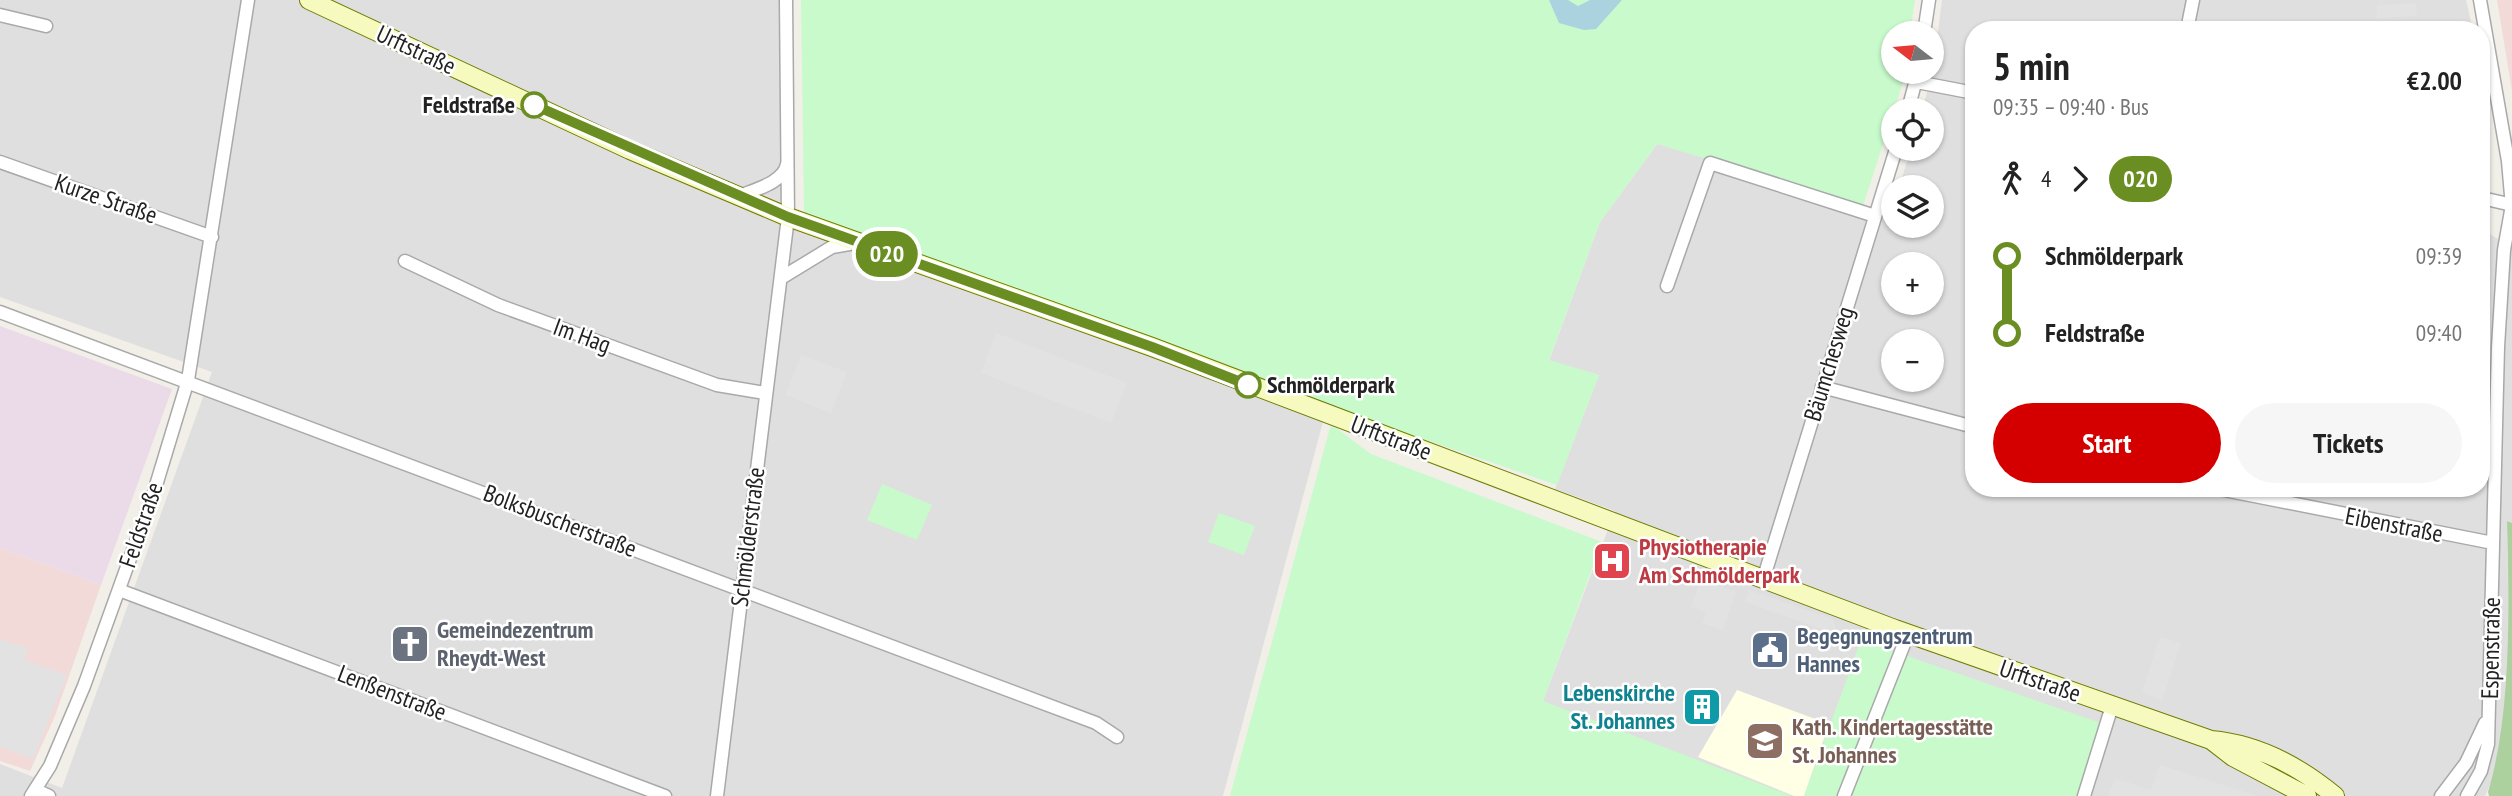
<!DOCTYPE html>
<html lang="en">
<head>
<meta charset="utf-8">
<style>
  :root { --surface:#fff; --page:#f6f6f6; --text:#222; --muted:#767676; --accent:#d40000 }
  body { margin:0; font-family:"PT Sans Narrow",sans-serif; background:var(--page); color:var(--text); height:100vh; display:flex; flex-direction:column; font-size:26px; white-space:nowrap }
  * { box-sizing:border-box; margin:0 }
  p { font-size:23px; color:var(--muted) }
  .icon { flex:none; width:38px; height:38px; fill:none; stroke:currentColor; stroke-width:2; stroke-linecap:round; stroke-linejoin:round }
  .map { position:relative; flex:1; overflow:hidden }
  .panel { position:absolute; left:1965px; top:21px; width:525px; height:476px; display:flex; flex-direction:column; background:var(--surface); border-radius:28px; box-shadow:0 2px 5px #0004 }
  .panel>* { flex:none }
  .badge { padding:0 14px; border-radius:23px; font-size:24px; line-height:46px }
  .needle { width:46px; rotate:286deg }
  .fabs { position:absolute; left:1881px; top:21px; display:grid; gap:14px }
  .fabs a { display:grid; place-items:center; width:63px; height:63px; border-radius:50%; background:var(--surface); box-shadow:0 2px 5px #0004; font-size:35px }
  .map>.badge { position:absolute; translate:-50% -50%; box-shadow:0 0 0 4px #fff }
  .legs { display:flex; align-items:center; gap:10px; height:77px; padding:0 28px; font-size:23px }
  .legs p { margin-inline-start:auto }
  .summary { display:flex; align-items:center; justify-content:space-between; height:119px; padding:0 28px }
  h1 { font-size:38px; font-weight:700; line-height:52px }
  .primary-button { display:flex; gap:14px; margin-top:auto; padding:14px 28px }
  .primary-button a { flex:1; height:80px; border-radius:42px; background:var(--accent); color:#fff; font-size:28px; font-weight:700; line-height:80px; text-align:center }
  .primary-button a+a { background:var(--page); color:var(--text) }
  ul { padding:0 28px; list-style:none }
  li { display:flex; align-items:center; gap:24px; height:77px; font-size:26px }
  li i { display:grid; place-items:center; width:10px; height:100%; margin:0 9px; background:currentColor }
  li i::after { content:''; width:18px; height:18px; margin:-9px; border:5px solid; border-radius:50%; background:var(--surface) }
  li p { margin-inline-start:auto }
  li:first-child i { background:linear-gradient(#0000 50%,currentColor 0) }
  li:last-child i { background:linear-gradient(currentColor 50%,#0000 0) }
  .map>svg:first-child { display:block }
  .residential { fill:#e0dfdf; fill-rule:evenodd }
  .commercial { fill:#f2dad9 }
  .industrial { fill:#ebdbe8 }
  .education { fill:#ffffe5 }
  .forest { fill:#add19e }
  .park { fill:#c8facc }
  .parking { fill:#e2e2e2 }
  .water { fill:#aad3df }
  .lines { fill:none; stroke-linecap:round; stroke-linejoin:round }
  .street-casing { stroke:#a9a9a9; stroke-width:15 }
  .secondary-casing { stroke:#707d05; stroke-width:20 }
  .street { stroke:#fff; stroke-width:12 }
  .secondary { stroke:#f7fabf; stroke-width:18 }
  .line-1-casing { stroke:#fff; stroke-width:16 }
  .line-1 { stroke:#6b8e23; stroke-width:10 }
  .stop-1-dot { fill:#fff; stroke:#6b8e23; stroke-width:3.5 }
  .labels { text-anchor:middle; stroke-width:5; stroke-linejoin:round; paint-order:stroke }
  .street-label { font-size:24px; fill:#222; stroke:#fff }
  .stop-label { font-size:24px; font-weight:bold; fill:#222; stroke:#fff; text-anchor:end }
  .health-label { font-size:24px; font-weight:bold; fill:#be3a42; stroke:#fff; text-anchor:start }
  .worship-label { font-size:24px; font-weight:bold; fill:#5b616d; stroke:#fff; text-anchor:start }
  .service-label { font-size:24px; font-weight:bold; fill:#4e5e75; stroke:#fff; text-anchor:start }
  .culture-label { font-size:24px; font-weight:bold; fill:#0d838f; stroke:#fff; text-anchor:end }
  .education-label { font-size:24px; font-weight:bold; fill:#785e54; stroke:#fff; text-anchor:start }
</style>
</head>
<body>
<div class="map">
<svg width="2512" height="796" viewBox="0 0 2512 796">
  <rect width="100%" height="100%" fill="#f2efe9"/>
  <path class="residential" d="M0,0h783l3,220 538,198 -101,378h-1223v-32l62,24 150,-416 -212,-75z
    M1942,0h524l7,30h-499v458h508v-259l30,19v275l-5,-2 2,139 -3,74 -7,31 -14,31h-973l31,-95 72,-190 -60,-22 44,-114 -50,-14 51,-139 58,-79 233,72 2,-8 1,19h38v-39h-33l12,-38h21v-39h-10l11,-38zM1894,264h38v39h-38zM1894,341h38v39h-38z"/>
  <path class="commercial" d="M2497,0h15v91z
    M0,548l101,37 -46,131 -25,55 -30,-10z"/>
  <path class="industrial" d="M0,326l172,63 -71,196 -101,-37z"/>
  <path class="education" d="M1737,690l92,34 -25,72h-10l-96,-39z"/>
  <path class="forest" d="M2507,521l5,2v273h-23l-1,-4c24,-80 21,-186 19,-271z"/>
  <path class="park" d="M801,0h1114l-5,33h-16v39h11l-1,7 -41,127 -206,-62 -57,78 -51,138 50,15 -42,110 -195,-67 -558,-205z
    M1331,424l40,30 231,88 -59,159 249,95h-562z
    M882,484l50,21 -15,35 -50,-20z
    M1219,513l36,13 -11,29 -36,-13z
    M1861,640l240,83 -21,73h-276z"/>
  <path class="parking" d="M2416,3l1,13 -40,2v-13z
    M996,333l131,50 -16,40 -130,-50z
    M801,355l46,17 -16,41 -46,-18z
    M1701,579l35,13 -13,38 -21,-7 4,-11 -15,-5z
    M1749,590l85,29 2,15 -91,-32z
    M2160,637l21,6 -19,58 -20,-9z
    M0,639l28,9 -4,12 43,15 -34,84 -33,-13z
    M2160,765l98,31h-150l7,-18 36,12z"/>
  <path class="water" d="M1549,0h19l10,6 12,-6h32l-26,29 -12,1 -25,-7z"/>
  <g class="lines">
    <defs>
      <path id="street" d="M2480,0l28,161 4,46
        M0,15l46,11
        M2187,30l6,-30
        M1924,33l5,-33
        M1917,82l57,11
        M1908,110l10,-38
        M0,162l212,75
        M737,197c16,-7 47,-14 50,-33
        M2482,198l30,7
        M405,261l93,44 219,80 48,8
        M781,278l51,-31 23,-4
        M1667,286l43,-123 165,53
        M0,312l1096,411 21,14
        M1822,387l152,40
        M2214,488l279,55
        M1763,580l133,-431
        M119,590l546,206
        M36,790l13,6
        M31,796l19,-30 34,-80 70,-194 34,-112 60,-380
        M717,796l71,-579 -2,-217
        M1844,796l64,-162
        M2084,796l28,-90
        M2441,796l25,-33 19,-40
        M2467,796l14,-25 7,-27 10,-397 6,-97 8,-45"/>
      <path id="secondary" d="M309,0l321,150 158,67 364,130 743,282 316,111c47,4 89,27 124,56
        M2211,740l22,17 74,39"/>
    </defs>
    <use href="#street" class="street-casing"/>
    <use href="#secondary" class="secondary-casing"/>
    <use href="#street" class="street"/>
    <use href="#secondary" class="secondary"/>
  </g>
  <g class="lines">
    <defs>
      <path id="line-1" d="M534,105l254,112 364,130 96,38"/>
    </defs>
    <use href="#line-1" class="line-1-casing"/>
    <use href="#line-1" class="line-1"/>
  </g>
  <defs>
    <symbol id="hospital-square" viewBox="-11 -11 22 22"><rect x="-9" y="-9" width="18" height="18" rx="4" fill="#e0444e" stroke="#fff"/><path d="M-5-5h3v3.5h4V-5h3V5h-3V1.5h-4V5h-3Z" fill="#fff"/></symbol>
    <symbol id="church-square" viewBox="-11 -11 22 22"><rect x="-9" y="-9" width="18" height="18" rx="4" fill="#6b7280" stroke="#fff"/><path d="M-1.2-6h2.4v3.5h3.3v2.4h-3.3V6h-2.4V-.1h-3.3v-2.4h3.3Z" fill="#fff"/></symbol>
    <symbol id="civic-square" viewBox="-11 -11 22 22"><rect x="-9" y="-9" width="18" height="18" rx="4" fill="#5c6f8a" stroke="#fff"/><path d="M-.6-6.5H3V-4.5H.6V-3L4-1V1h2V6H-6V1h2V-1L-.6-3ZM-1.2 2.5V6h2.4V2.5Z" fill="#fff"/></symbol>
    <symbol id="building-square" viewBox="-11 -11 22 22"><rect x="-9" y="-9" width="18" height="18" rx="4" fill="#0f9aa8" stroke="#fff"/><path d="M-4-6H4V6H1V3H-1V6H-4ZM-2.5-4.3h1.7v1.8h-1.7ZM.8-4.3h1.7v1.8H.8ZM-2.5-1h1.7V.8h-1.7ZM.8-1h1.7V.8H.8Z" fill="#fff"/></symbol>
    <symbol id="school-square" viewBox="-11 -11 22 22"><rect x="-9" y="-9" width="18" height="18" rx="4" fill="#8d6e63" stroke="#fff"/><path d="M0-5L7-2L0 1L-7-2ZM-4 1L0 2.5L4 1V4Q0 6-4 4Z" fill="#fff"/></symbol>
  </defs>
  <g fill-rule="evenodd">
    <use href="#hospital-square" x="1590" y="539" width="44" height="44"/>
    <use href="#church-square" x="388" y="622" width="44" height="44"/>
    <use href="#civic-square" x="1748" y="628" width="44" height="44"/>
    <use href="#building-square" x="1680" y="685" width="44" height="44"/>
    <use href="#school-square" x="1743" y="719" width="44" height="44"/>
  </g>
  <g class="stop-1-dot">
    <circle cx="534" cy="105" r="12"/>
    <circle cx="1248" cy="385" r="12"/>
  </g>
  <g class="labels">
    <g class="street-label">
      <text transform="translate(416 50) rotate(25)" y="8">Urftstraße</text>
      <text transform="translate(106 199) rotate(19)" y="8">Kurze Straße</text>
      <text transform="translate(582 336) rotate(20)" y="8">Im Hag</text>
      <text transform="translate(1829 364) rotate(-73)" y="8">Bäumchesweg</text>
      <text transform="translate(1391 438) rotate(21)" y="8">Urftstraße</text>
      <text transform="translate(560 521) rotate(21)" y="8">Bolksbuscherstraße</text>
      <text transform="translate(141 525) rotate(-71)" y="8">Feldstraße</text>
      <text transform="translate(2394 525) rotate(11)" y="8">Eibenstraße</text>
      <text transform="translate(748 537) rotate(-83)" y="8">Schmölderstraße</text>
      <text transform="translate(2491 648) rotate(-89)" y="8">Espenstraße</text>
      <text transform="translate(2040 681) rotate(19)" y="8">Urftstraße</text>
      <text transform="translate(392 693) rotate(21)" y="8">Lenßenstraße</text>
    </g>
    <g class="stop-label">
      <text x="515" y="113">Feldstraße</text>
      <text x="1267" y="393" text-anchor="start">Schmölderpark</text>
    </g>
    <g class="health-label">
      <text x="1639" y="555">Physiotherapie<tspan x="1639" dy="28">Am Schmölderpark</tspan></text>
    </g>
    <g class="worship-label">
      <text x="437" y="638">Gemeindezentrum<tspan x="437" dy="28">Rheydt-West</tspan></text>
    </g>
    <g class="service-label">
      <text x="1797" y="644">Begegnungszentrum<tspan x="1797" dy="28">Hannes</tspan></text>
    </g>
    <g class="culture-label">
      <text x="1675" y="701">Lebenskirche<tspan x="1675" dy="28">St. Johannes</tspan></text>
    </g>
    <g class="education-label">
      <text x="1792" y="735">Kath. Kindertagesstätte<tspan x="1792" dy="28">St. Johannes</tspan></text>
    </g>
  </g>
</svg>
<div class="fabs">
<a><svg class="needle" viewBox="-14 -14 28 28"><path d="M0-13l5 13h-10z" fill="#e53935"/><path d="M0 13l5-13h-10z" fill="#767676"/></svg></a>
<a><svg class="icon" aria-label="locate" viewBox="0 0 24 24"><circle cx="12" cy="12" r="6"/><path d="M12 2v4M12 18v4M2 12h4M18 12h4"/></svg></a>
<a><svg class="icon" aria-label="layers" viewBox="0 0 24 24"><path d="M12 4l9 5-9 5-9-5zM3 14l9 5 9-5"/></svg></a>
<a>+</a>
<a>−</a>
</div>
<b class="badge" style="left:887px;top:254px;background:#6b8e23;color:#fff">020</b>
<section class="panel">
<div class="summary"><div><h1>5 min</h1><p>09:35 – 09:40 · Bus</p></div><b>€2.00</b></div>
<div class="legs"><svg class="icon" aria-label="walk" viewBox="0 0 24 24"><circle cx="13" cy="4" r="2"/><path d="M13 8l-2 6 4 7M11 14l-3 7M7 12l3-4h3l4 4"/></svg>4<svg class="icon" aria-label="forward" viewBox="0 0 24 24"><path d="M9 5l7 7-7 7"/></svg><b class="badge" style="background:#6b8e23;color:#fff">020</b></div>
<ul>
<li><i style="color:#6b8e23"></i><b>Schmölderpark</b><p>09:39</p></li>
<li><i style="color:#6b8e23"></i><b>Feldstraße</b><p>09:40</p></li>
</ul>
<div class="primary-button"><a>Start</a><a>Tickets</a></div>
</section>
</div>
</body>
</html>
